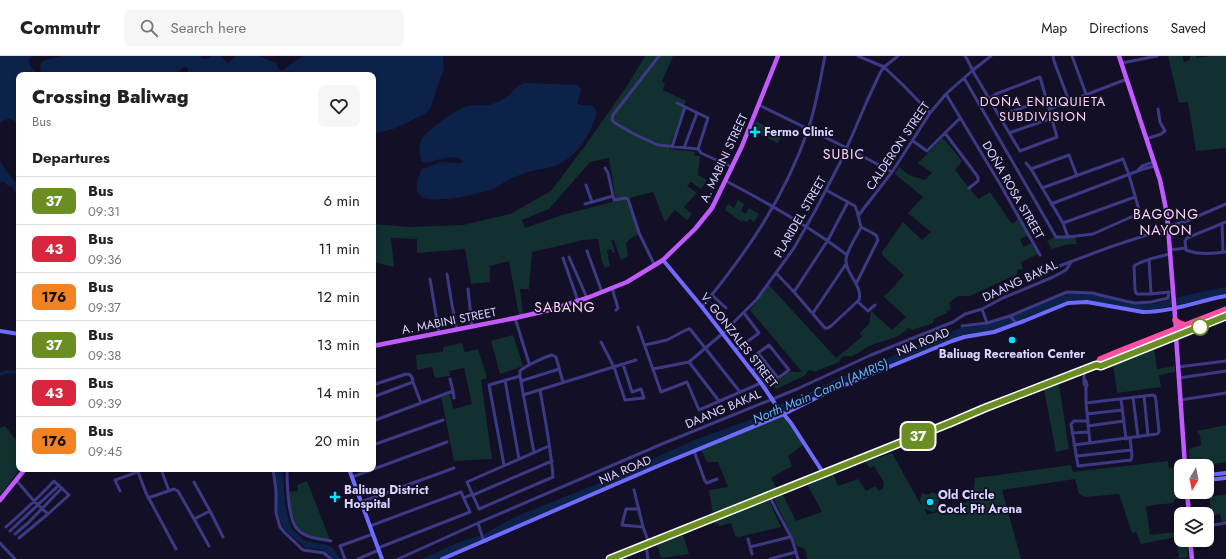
<!DOCTYPE html>
<html lang="en">
<head>
<meta charset="utf-8">
<style>
  :root { --surface:#fff; --page:#f6f6f6; --text:#222; --muted:#767676; --line:#e0e0e0 }
  body { margin:0; font-family:Jost,sans-serif; background:var(--page); color:var(--text); height:100vh; display:flex; flex-direction:column; font-size:15px; white-space:nowrap }
  * { box-sizing:border-box; margin:0 }
  p { font-size:13px; color:var(--muted) }
  .icon { flex:none; width:22px; height:22px; fill:none; stroke:currentColor; stroke-width:2; stroke-linecap:round; stroke-linejoin:round }
  .map { position:relative; flex:1; overflow:hidden }
  .panel { position:absolute; left:16px; top:16px; width:360px; height:400px; display:flex; flex-direction:column; background:var(--surface); border-radius:8px; box-shadow:0 2px 6px #0003 }
  .panel>* { flex:none }
  .badge { padding:0 8px; border-radius:6px; font-size:14px; line-height:26px }
  .needle { width:26px; rotate:190deg }
  .buttons { position:absolute; left:1174px; top:403px; display:grid; gap:8px }
  .buttons a { display:grid; place-items:center; width:40px; height:40px; border-radius:8px; background:var(--surface); box-shadow:0 2px 6px #0003; font-size:20px }
  .map>.badge { position:absolute; translate:-50% -50%; box-shadow:0 0 0 2px #fff }
  h2 { padding:0 16px; font-size:15px; line-height:36px }
  .round { display:grid; place-items:center; flex:none; width:42px; height:42px; border-radius:8px; background:var(--page) }
  .overview { display:flex; align-items:center; justify-content:space-between; height:68px; padding:0 16px }
  h1 { font-size:19px; font-weight:800; line-height:30px }
  ul { padding:0; list-style:none }
  li { display:flex; align-items:center; gap:12px; height:48px; padding:0 16px; border-top:1px solid var(--line) }
  li div { flex:1 }
  li b { display:block; font-size:15px }
  li em { font-style:normal }
  li .badge { min-width:44px; font-weight:700; text-align:center }
  header { display:flex; align-items:center; gap:24px; box-sizing:border-box; height:56px; padding:0 20px; background:var(--surface); border-bottom:1px solid var(--line) }
  header strong { font-size:19px }
  nav { display:flex; gap:22px; margin-inline-start:auto; font-size:14px }
  .search { width:280px; height:36px; background:var(--page); display:flex; align-items:center; gap:10px; box-sizing:border-box; padding:0 14px; border-radius:8px; color:var(--muted); font-size:15px }
  .map>svg:first-child { display:block }
  .green { fill:#12302f; fill-rule:evenodd }
  .water { fill:#0c2248 }
  .lines { fill:none; stroke-linecap:round; stroke-linejoin:round }
  .canal { stroke:#0c2248; stroke-width:3 }
  .street { stroke:#3d3a85; stroke-width:3 }
  .secondary { stroke:#6f6bff; stroke-width:4 }
  .primary { stroke:#c25bff; stroke-width:4.5 }
  .highway { stroke:#ff4fa3; stroke-width:5.5 }
  .highway-bridge { stroke:#ff4fa3; stroke-width:5.5 }
  .line-casing { stroke:#fff; stroke-width:9 }
  .line { stroke:#6b8e23; stroke-width:6 }
  .poi-dot { fill:#00e5ff; stroke:#130f26; stroke-width:1.5 }
  .stop-dot { fill:#fff; stroke:#6b8e23; stroke-width:2 }
  .labels { text-anchor:middle; stroke-width:3.5; stroke-linejoin:round; paint-order:stroke }
  .poi-label { font-size:12px; font-weight:bold; fill:#d9d4ff; stroke:#130f26; text-anchor:start }
  .street-label { font-size:12px; fill:#d9d4ff; stroke:#130f26 }
  .neighbourhood-label { font-size:13px; letter-spacing:1px; fill:#ffd6f0; stroke:#130f26 }
  .water-label { font-size:13px; font-style:italic; fill:#62b6ff; stroke:#130f26 }
  .quarter-label { font-size:14px; letter-spacing:1px; fill:#ffd6f0; stroke:#130f26 }
</style>
</head>
<body>
<header>
<strong>Commutr</strong>
<div class="search"><svg class="icon" aria-label="search" viewBox="0 0 24 24"><circle cx="10" cy="10" r="6"/><path d="M15 15l6 6"/></svg>Search here</div>
<nav><a>Map</a><a>Directions</a><a>Saved</a></nav>
</header>
<div class="map">
<svg width="1226" height="503" viewBox="0 0 1226 503">
  <rect width="100%" height="100%" fill="#130f26"/>
  <path class="green" d="M645,0h28l-11,26 3,2 -2,6 23,11 -17,48 27,3 -2,3 6,1 -2,19 9,5 -6,9 -10,-7 -4,4 10,7 -13,14 8,7 -5,6 -12,-10 -10,12 -12,-30 -24,6 12,35 -10,5 -5,5 2,14 -7,3 -7,-20h-3l4,12 -2,1 -2,-4 -4,1 3,16 -5,2 -3,-6 -4,-23 -14,1 -52,12 -3,37h-9l3,26 -4,1 -10,-55 -19,5v16l-19,2 -6,-35 -48,4v-14l-26,-1 3,29 -21,-5v-38l36,3 54,-2 47,-11 41,-23 36,-48 40,-57zM609,102l7,43 -54,14 -37,13 -3,-8 27,-11 41,-47z
    M1168,0h14l2,6 6,-2v-4h6l1,2 14,-2h15v92l-30,3 -8,-49 -9,1z
    M756,65l26,14 -4,8 -19,-9v-2l-6,-3z
    M943,82l19,23 -7,9 23,29 12,-7 22,32 6,-5 10,16 -8,4 3,8 8,-4 7,11 -17,8 2,7 -6,1v4l-47,22h-12l-9,7 2,6 -5,2 1,2 -13,6 -1,4 -21,7 -4,-2c-9,11 -24,12 -36,17 -7,2 -13,9 -20,11 -5,1 -6,-2 -11,2l-2,4 -25,10 -2,-2 -5,1v2l-3,3 -28,13 -3,-4 -5,4 -13,-18 4,-4 5,6 6,-3 3,3 -5,5 5,6 16,-12h13l-52,-62 19,-25 67,73 26,-21 -2,-4 9,-9 2,-13 21,19 14,-13 -23,-21 5,-3 16,-18 -21,-19 -1,-4 21,-30 19,18 9,-8 -23,-19 15,-16 -28,-23 4,-7 10,8 16,5 7,-7 -14,-10z
    M738,144l6,4 -3,7 5,3 3,-6 10,6 -5,8 -4,-3 -3,3 -4,-2 -1,2 -17,-12 3,-6 6,4z
    M1055,181h20l2,7 -12,1 -13,4 -5,-8z
    M513,279l10,31 -23,8 -9,-33z
    M462,287l3,9 13,-3 9,29 -6,2 11,79 -38,2 -13,-65 9,-2 3,15 19,-5 -8,-36 -15,3 1,5 -15,2 -3,-11 -15,3 -1,-15 27,-3v-5z
    M1154,292l3,21 18,-3v6l-16,3 2,12 -44,6 -4,-30z
    M1059,328l10,65 -13,3 -12,-62z
    M783,360l14,17 7,11 -16,12 4,10 -21,12 6,11 -64,25 -4,-24 19,-3 -10,-25h-11l-6,-12z
    M1226,369v37l-23,4h-13l-1,-17 12,-4 -1,-10 -2,-1 -1,-3z
    M5,370l14,18v25h1l-19,25 -1,-1v-65z
    M892,397l29,52 -1,-5 2,-7 6,2 4,-3 5,2 3,5 -2,5 3,4 -8,4 -9,-3 3,6 46,-15 2,-22 96,-13 2,7 95,-11 1,7 14,-3 -2,1v26h3l1,6 -10,1 -2,4c-9,1 -18,1 -27,4l4,28 25,-3 1,5h5v3h6l1,17 -14,2 5,-2 -3,-20 -35,7 -5,-12 -4,1 -13,-39 -34,3 -6,-3 -4,-15 -73,11 19,69h-214l-2,-10 -8,-3 -24,-49 9,-4 14,28 26,-9 -15,-28 26,-11 5,13 20,-7 8,12 9,-5 4,5 4,-3 1,-6 -10,-16 -4,2 -5,-6z
    M307,425l23,59 -13,-1 -19,-8 -9,-28v-11l9,-1 -1,-6z
    M1226,439v27l-4,1 -2,-9 -8,2 -3,-20z
    M768,442l13,29 -42,10 -4,-1 -4,-13 -12,3 -2,-3 -2,2 -1,-3z
    M683,479l6,19 -28,4 -4,-13z"/>
  <path class="water" d="M0,0h34l-4,1c-3,11 4,11 8,18h-19v50c-8,-6 -10,-9 -19,-2z
    M61,0h140v2c6,3 6,0 11,-2 2,0 6,0 9,0l5,6 2,1 8,-7h23l17,7c2,4 2,8 7,7l6,-5 14,-9h140l1,14 -5,12 -9,27 -5,5 -32,15 -20,5v-59h-186l1,-7 -3,-1 -3,1 -5,7h-90l-37,-3 -4,3h-5l-1,-7 1,-6 5,-2z
    M525,27l53,2 3,4c0,5 -4,10 -3,15 8,4 13,-3 19,8 -5,19 -17,40 -34,50 -11,7 -26,7 -38,11 -8,3 -16,6 -22,10 -3,2 -5,4 -8,5 -15,6 -58,16 -73,9 -9,-5 -4,-21 0,-28l19,-7 18,1h2l2,-2c-8,-8 -28,0 -38,2l-4,-2c-1,-6 -2,-13 -1,-18 3,-11 36,-34 48,-37 8,-2 16,1 24,-2 4,-1 8,-3 11,-5 9,-5 12,-13 22,-16z
    M0,105l9,14 10,11v11l-7,-10 -5,-2 -2,-3h-5z
    M1226,231v8l-79,16 -61,-11 -17,1 -72,28 -11,3 -25,3 -50,20 -135,60 -314,133 -25,11h-15l35,-16 25,-8 33,-18 35,-14 59,-24 88,-40 61,-22 7,-6 45,-19 25,-12 125,-52 20,-2 23,-6 65,-26h23l18,4 15,5 21,1h10l32,-9z
    M275,413h8l2,36 5,19 3,6 12,11 23,4 5,3 7,11h-7l-5,-6 -5,-3 -17,-2 -19,-16 -4,-4 -5,-14z"/>
  <g class="lines">
    <path class="canal" d="M0,318l7,-2h12"/>
    <path class="street" d="M659,0l-46,59 -1,5 3,3 19,11 24,11 40,4
      M858,0l26,11 20,19 26,27
      M965,0c5,7 7,15 12,22 14,24 28,48 43,73l37,-14 -17,-60 -44,17 -7,5
      M1053,0l1,5 15,40
      M1072,0l14,38
      M1122,7l35,-7
      M964,22l92,159h12l25,-3 47,-21 -11,-38 -6,-16 -81,29
      M946,38l54,90 40,71
      M677,47l31,15 -10,31
      M759,49l88,43 45,24
      M1049,53l78,-30
      M999,60l48,-17
      M945,77l33,44v4l-9,7
      M1009,77l43,-15
      M1146,83l15,-5 4,-3 -5,-9 -2,-13
      M913,85l14,10 33,-33
      M672,91l13,-40
      M684,92l13,-35
      M698,93l3,4 31,14
      M1026,107l5,6 32,54 5,14
      M605,112l3,5 6,27 11,-2 3,1 11,34 16,33
      M1031,113l38,-14 8,21
      M1138,114l4,-4 12,-4
      M726,125c42,22 83,45 121,74
      M586,129l6,17
      M585,148l28,-8
      M1051,148l92,-35 12,-3
      M858,160l34,-44 38,-59 16,-19 27,-24 18,-14
      M1226,166l-39,16 -2,3 1,9c12,5 26,4 40,2
      M1063,167l72,-26
      M1222,167l1,29
      M1168,170l16,-4 42,-18
      M1169,194l17,-2
      M587,195l15,41
      M569,201l18,41
      M563,202l15,43
      M1149,203l2,35h-14l-1,-1 -1,-3 -1,-24c10,-7 24,-9 36,-12
      M1054,212l56,-21 58,-19
      M776,217l18,19 31,36h3l3,-2 28,-26c4,-15 -14,-26 -13,-41 1,-9 11,-23 15,-32l-4,-16 -2,-5 -29,-16
      M447,218l5,31 5,24
      M430,223l9,54
      M856,228l22,-44 -2,-5 -15,-8
      M612,232l6,20 -2,2
      M468,233l4,37
      M794,236l34,-52 20,-38
      M1151,238l18,-2
      M712,239l14,13
      M858,246l10,9 7,-6
      M702,251c45,-55 82,-108 106,-177 8,-24 12,-49 17,-74
      M982,253l5,14 23,-7 7,8
      M813,257l33,-49
      M1010,260l57,-24 25,1 33,8 10,2 16,-1 17,-4 1,-6
      M515,262l14,45
      M962,270l25,-3
      M638,271l23,65 26,-10 12,28 62,-27
      M601,286l13,25 11,33 19,-2 -3,-9 -9,3 -9,-28
      M645,289l22,-5 21,-11h2l50,63
      M769,289l20,25 -11,8 -20,-25z
      M736,294l23,-17 -15,-20
      M689,306l30,39
      M1178,311l48,-6
      M653,313l36,-7 33,-28 35,-35 37,-51 21,-37 27,-52 25,-58 13,-28 4,-6 14,-11
      M1084,314v14l2,3
      M752,315l13,-10
      M1179,322l47,-7
      M450,323l3,12
      M1084,323l2,2 1,4 -1,2v16l4,40
      M505,324l14,79
      M521,325l38,-12
      M373,329l33,-11c5,0 7,3 7,8
      M540,334c5,29 11,58 13,87l-74,32 -12,-27 82,-36
      M523,339l113,-35
      M1144,340l4,39
      M373,341l40,-15 8,21
      M1133,341l5,40
      M1121,343l5,40
      M1180,344l46,-7
      M1087,358l35,-4
      M373,365l80,-30 1,7
      M1088,365h-14l-3,3 7,42 53,-6 1,-4 -2,-18
      M1088,370l36,-5
      M1072,377l17,-1
      M373,389l70,-25
      M1074,389l83,-11 2,-2 -3,-31 -1,-5 -2,-1 -67,8
      M694,395l11,30 2,2 10,-4
      M534,397l-14,-77v-5c5,-5 25,-14 32,-16l4,2 7,25
      M1077,400l54,-6
      M504,409l-15,-80 31,-9
      M137,413l9,24 30,56
      M161,413l8,22
      M273,413l3,21v23l4,14 4,5 19,18 21,3 7,6
      M287,413c0,14 1,52 11,61 8,8 22,9 33,11
      M352,421l95,-35
      M634,434l9,37 6,16
      M120,435l-5,-11 23,-8
      M769,440l23,43 6,20
      M148,442l26,-9 4,2 16,28 16,-8 -16,-29
      M464,442l6,-3h3l79,-34
      M361,446l93,-34
      M639,453h-13l-4,16 21,2
      M210,455l13,26
      M194,463l15,27
      M478,467l6,19
      M370,470l91,-34 9,20 -92,36
      M1207,470l19,-3
      M6,471c17,-15 33,-30 48,-46l15,14 -21,19 -14,-13 -18,-21
      M10,475l49,-46
      M15,478l13,-11 34,-35
      M19,482l29,-24
      M748,483l4,15
      M0,487l15,16
      M646,489l2,14
      M750,491l40,-10
      M345,503l-5,-13 33,-12
      M358,503l21,-9
      M398,503l80,-36 184,-79 135,-55 74,-34 82,-33 12,-8 17,-5 21,-11 50,-21 13,-7 6,-9
      M770,503l26,-7"/>
    <path class="secondary" d="M663,204l39,47 59,76 15,22 15,18 33,51
      M0,275l19,3
      M349,413l33,90
      M1207,419l19,-2
      M1207,424l19,-2
      M442,503l223,-96 119,-49 44,-22 124,-51 12,-4 30,-5 30,-11 44,-18 19,-1 56,10c29,0 55,-11 83,-16"/>
    <path class="primary" d="M1119,0l41,124 7,34 9,115
      M1176,280l9,130
      M373,290l142,-28 35,-8 37,-12 40,-16 36,-22 32,-31 17,-21 30,-62 36,-90
      M1187,436l2,22
      M0,444l25,-31
      M1190,484l2,19"/>
    <path class="highway" d="M1175,264l5,3 6,2
      M1098,307l2,-4 19,-8 107,-42
      M1102,310l124,-50
      M610,503l495,-198"/>
    <path class="highway-bridge" d="M1105,305l121,-48"/>
  </g>
  <g class="lines">
    <defs>
      <path id="line" d="M610,503l340,-136 35,-15 111,-43 5,1 125,-50"/>
    </defs>
    <use href="#line" class="line-casing"/>
    <use href="#line" class="line"/>
  </g>
  <g class="poi-dot">
    <path d="M753 70h4v4h4v4h-4v4h-4v-4h-4v-4h4z"/>
    <circle cx="1012" cy="284" r="4"/>
    <path d="M333 435h4v4h4v4h-4v4h-4v-4h-4v-4h4z"/>
    <circle cx="930" cy="446" r="4"/>
  </g>
  <circle class="stop-dot" cx="1200" cy="271" r="8"/>
  <g class="labels">
    <g class="poi-label">
      <text x="764" y="80">Fermo Clinic</text>
      <text x="1012" y="302" text-anchor="middle">Baliuag Recreation Center</text>
      <text x="344" y="438">Baliuag District<tspan x="344" dy="14">Hospital</tspan></text>
      <text x="938" y="443">Old Circle<tspan x="938" dy="14">Cock Pit Arena</tspan></text>
    </g>
    <g class="street-label">
      <text transform="translate(898 90) rotate(-56)" y="4">CALDERON STREET</text>
      <text transform="translate(724 102) rotate(-65)" y="4">A. MABINI STREET</text>
      <text transform="translate(1013 134) rotate(60)" y="4">DOÑA ROSA STREET</text>
      <text transform="translate(800 161) rotate(-60)" y="4">PLARIDEL STREET</text>
      <text transform="translate(1020 225) rotate(-25)" y="4">DAANG BAKAL</text>
      <text transform="translate(449 265) rotate(-11)" y="4">A. MABINI STREET</text>
      <text transform="translate(739 284) rotate(52)" y="4">V. GONZALES STREET</text>
      <text transform="translate(923 286) rotate(-22)" y="4">NIA ROAD</text>
      <text transform="translate(723 353) rotate(-23)" y="4">DAANG BAKAL</text>
      <text transform="translate(625 414) rotate(-23)" y="4">NIA ROAD</text>
    </g>
    <g class="neighbourhood-label">
      <text x="1043" y="50">DOÑA ENRIQUIETA<tspan x="1043" dy="15">SUBDIVISION</tspan></text>
    </g>
    <g class="water-label">
      <text transform="translate(820 335) rotate(-23)" y="5">North Main Canal (AMRIS)</text>
    </g>
    <g class="quarter-label">
      <text x="844" y="103">SUBIC</text>
      <text x="1166" y="163">BAGONG<tspan x="1166" dy="16">NAYON</tspan></text>
      <text x="565" y="256">SABANG</text>
    </g>
  </g>
</svg>
<div class="buttons">
<a><svg class="needle" viewBox="-14 -14 28 28"><path d="M0-13l5 13h-10z" fill="#e53935"/><path d="M0 13l5-13h-10z" fill="#767676"/></svg></a>
<a><svg class="icon" aria-label="layers" viewBox="0 0 24 24"><path d="M12 4l9 5-9 5-9-5zM3 14l9 5 9-5"/></svg></a>
</div>
<b class="badge" style="left:918px;top:380px;background:#6b8e23;color:#fff">37</b>
<section class="panel">
<div class="overview"><div><h1>Crossing Baliwag</h1><p>Bus</p></div><a class="round"><svg class="icon" aria-label="heart" viewBox="0 0 24 24"><path d="M12 20l-8-8c-3-5 5-10 8-4 3-6 11-1 8 4z"/></svg></a></div>
<h2>Departures</h2>
<ul>
<li><span class="badge" style="background:#6b8e23;color:#fff">37</span><div><b>Bus</b><p>09:31</p></div><em>6 min</em></li>
<li><span class="badge" style="background:#d7263d;color:#fff">43</span><div><b>Bus</b><p>09:36</p></div><em>11 min</em></li>
<li><span class="badge" style="background:#f58220;color:#111">176</span><div><b>Bus</b><p>09:37</p></div><em>12 min</em></li>
<li><span class="badge" style="background:#6b8e23;color:#fff">37</span><div><b>Bus</b><p>09:38</p></div><em>13 min</em></li>
<li><span class="badge" style="background:#d7263d;color:#fff">43</span><div><b>Bus</b><p>09:39</p></div><em>14 min</em></li>
<li><span class="badge" style="background:#f58220;color:#111">176</span><div><b>Bus</b><p>09:45</p></div><em>20 min</em></li>
</ul>
</section>
</div>
</body>
</html>
